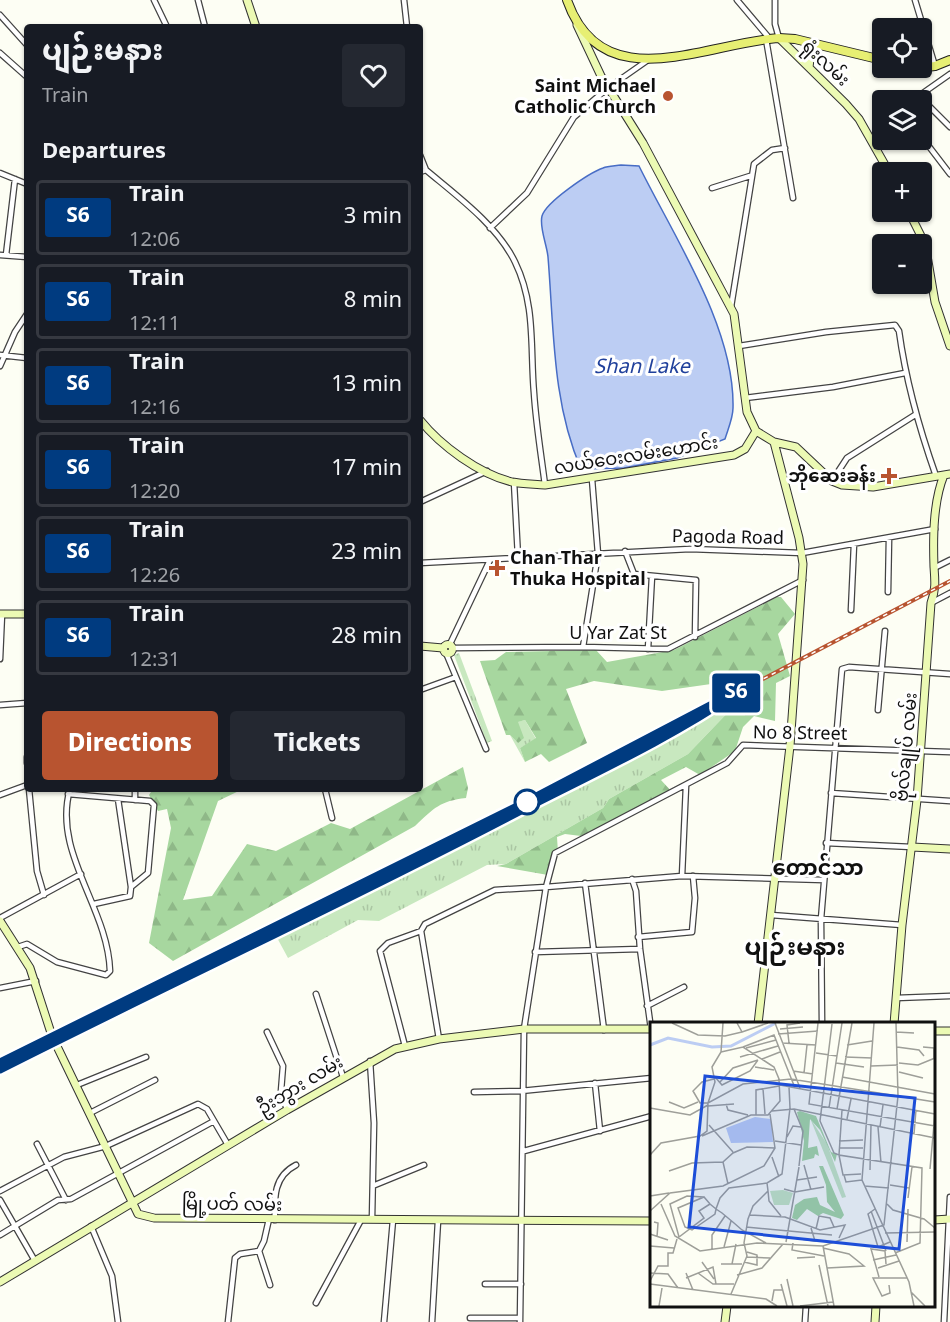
<!DOCTYPE html>
<html lang="en">
<head>
<meta charset="utf-8">
<style>
  :root { --surface:#171b24; --page:#242831; --text:#f1f3f6; --muted:#9ea1a6; --line:#363941; --accent:#b85430 }
  body { margin:0; font-family:Georgia,"Noto Sans Myanmar",serif; background:var(--page); color:var(--text); height:100vh; display:flex; flex-direction:column; font-size:22px; white-space:nowrap }
  * { box-sizing:border-box; margin:0 }
  p { font-size:20px; color:var(--muted) }
  .icon { flex:none; width:33px; height:33px; fill:none; stroke:currentColor; stroke-width:2; stroke-linecap:round; stroke-linejoin:round }
  .map { position:relative; flex:1; overflow:hidden }
  .side { position:absolute; left:24px; top:24px; width:399px; height:768px; display:flex; flex-direction:column; background:var(--surface); border-radius:6px; box-shadow:0 2px 4px #0004 }
  .side>* { flex:none }
  .badge { padding:0 12px; border-radius:4px; font-size:21px; line-height:39px }
  .buttons { position:absolute; left:872px; top:18px; display:grid; gap:12px }
  .buttons a { display:grid; place-items:center; width:60px; height:60px; border-radius:6px; background:var(--surface); box-shadow:0 2px 4px #0004; font-size:30px }
  .map>.badge { position:absolute; translate:-50% -50%; box-shadow:0 0 0 3px #fff }
  h2 { padding:0 18px; font-size:22px; line-height:54px }
  .round { display:grid; place-items:center; flex:none; width:63px; height:63px; border-radius:6px; background:var(--page) }
  .head { display:flex; align-items:center; justify-content:space-between; height:102px; padding:0 18px }
  h1 { font-size:28px; font-weight:800; line-height:45px }
  .button { display:flex; gap:12px; margin-top:auto; padding:12px 18px }
  .button a { flex:1; height:69px; border-radius:6px; background:var(--accent); color:#fff; font-size:24px; font-weight:800; line-height:69px; text-align:center }
  .button a+a { background:var(--page); color:var(--text) }
  ul { padding:0; list-style:none }
  li { display:flex; align-items:center; gap:18px; height:75px; margin:0 12px 9px; padding:0 6px; border:3px solid var(--line); border-radius:6px }
  li div { flex:1 }
  li b { display:block; font-size:22px }
  li em { font-style:normal }
  li .badge { min-width:66px; font-weight:700; text-align:center }
  .map>svg:first-child { display:block }
  .grass { fill:url(#grass-tufts) }
  .forest { fill:url(#forest-firs) }
  .water { fill:#bccdf3; stroke:#486dc5; stroke-width:1.5 }
  .lines { fill:none; stroke-linecap:round; stroke-linejoin:round }
  .street-casing { stroke:#434343; stroke-width:7 }
  .secondary-casing { stroke:#323232; stroke-width:9 }
  .primary-casing { stroke:#212121; stroke-width:10 }
  .street { stroke:#fff; stroke-width:4.5 }
  .secondary { stroke:#ecfab4; stroke-width:7 }
  .primary { stroke:#e7ef73; stroke-width:8 }
  .rail-casing { stroke:#b85430; stroke-width:4 }
  .rail { stroke:#fff; stroke-width:1.5; stroke-dasharray:4.5; stroke-linecap:butt }
  .line-casing { stroke:#fff; stroke-width:14 }
  .line { stroke:#003b80; stroke-width:9 }
  .poi-dot { fill:#b85430; stroke:#fff; stroke-width:2 }
  .stop-dot { fill:#fff; stroke:#003b80; stroke-width:3 }
  .labels { text-anchor:middle; stroke-width:6; stroke-linejoin:round; paint-order:stroke }
  .street-label { font-size:18px; fill:#101010; stroke:#fff }
  .poi-label { font-size:18px; font-weight:bold; fill:#101010; stroke:#fff; text-anchor:end }
  .water-label { font-size:20px; font-style:italic; fill:#20409b; stroke:#fff }
  .quarter-label { font-size:21px; font-weight:bold; fill:#101010; stroke:#fff }
  .district-label { font-size:24px; font-weight:bold; fill:#101010; stroke:#fff }
  .inset-river { fill:none; stroke:#bccdf3; stroke-width:3 }
  .inset-road { fill:none; stroke:#9e9f99; stroke-width:1.5 }
  .view { fill:#1d4ed8; fill-opacity:0.15; stroke:#1d4ed8; stroke-width:3 }
  .inset-edge { fill:none; stroke:#101010; stroke-width:3 }
</style>
</head>
<body>
<div class="map">
<svg width="950" height="1322" viewBox="0 0 950 1322">
  <defs>
    <pattern id="grass-tufts" width="24" height="20" patternUnits="userSpaceOnUse" patternTransform="scale(1.5)"><rect width="24" height="20" fill="#c8e8bf"/><path d="M3 7l-1-3M5 7V3M7 7l1-3M15 17l-1-3M17 17v-4M19 17l1-3" fill="none" stroke="#abc6a3"/></pattern>
    <pattern id="forest-firs" width="22" height="20" patternUnits="userSpaceOnUse" patternTransform="scale(1.5)"><rect width="22" height="20" fill="#a7d79f"/><path d="M5 1l3.5 6h-7zM16 11l3.5 6h-7z" fill="#8fb888"/></pattern>
  </defs>
  <rect width="100%" height="100%" fill="#fdfef4"/>
  <path class="grass" d="M459,653l33,88 -5,2 -33,-88z
    M739,680l16,6 -16,9 -4,10 -47,49 -79,45 -6,9 -97,56 -19,1 -108,56 -21,-1 -70,38 -13,-24 461,-245z
    M525,720l11,19 -16,9 5,14 -15,-27 8,8 -1,-21z"/>
  <path class="forest" d="M777,597h4l14,17 -17,20 12,42 -14,7 -1,38 -21,-5 -11,11 -8,24 -35,24 -14,-8 -25,13 11,12 -91,44 -16,-2 -8,3 1,16 -10,22 -51,-9 9,-2 97,-56 6,-9 79,-45 47,-49 4,-10 16,-10 -16,-5 -77,11 -68,-10 -28,8 21,54 -38,19 -8,-8 -16,8 -5,-14 16,-10 -11,-18 -7,2 6,16 -6,5 -8,-8h-4l-26,-74 15,-1 11,-8 90,-2 11,12 67,-12z
    M463,767l5,21 -2,10c-26,3 -32,10 -51,28l-242,135 -24,-18 22,-115 -4,-19 -9,2 -9,-16 4,-6h90l-25,12 -35,99 29,-4 35,-52 29,7 55,-28 19,6z"/>
  <path class="water" d="M621,165l18,1c35,71 96,162 94,242 0,10 -5,21 -8,31l-48,19 -53,10 -43,1c-29,-67 -27,-140 -33,-212 -1,-12 -9,-30 -6,-41 4,-14 47,-43 61,-48 5,-2 12,-2 18,-3z"/>
  <g class="lines">
    <defs>
      <path id="street" d="M154,0l13,27
        M198,0l7,27
        M404,0l3,27
        M737,0l33,39
        M775,0v24l4,14
        M915,0l20,66
        M0,15l27,30
        M766,39l27,159
        M0,53l27,24
        M919,96l31,31
        M913,100l37,-26
        M921,136l29,38
        M420,155l6,15
        M420,172l6,-2c31,26 71,55 89,92 21,43 15,86 19,131 2,31 7,61 11,92
        M0,173l27,11
        M712,188l38,-12
        M490,228l37,-35 47,-76 34,-29 40,-28
        M0,255l27,2
        M6,255l9,-76
        M731,307l23,-143 18,-14 13,-2
        M739,346l87,-14 69,-7 4,6c7,51 20,97 37,145
        M0,355l27,3
        M0,366l15,-34 12,-18
        M745,398l88,-11 72,-14
        M832,481l15,-23 68,-43
        M514,482l4,75
        M420,502l67,-31
        M625,551l9,23 62,6 -1,57
        M420,563l270,-14 112,4 133,-24
        M934,568l16,-8
        M888,592l1,-54
        M931,603l19,-10
        M851,610l3,-66
        M450,644l40,-84
        M583,647l15,-93 -6,-75
        M452,648l131,-1 85,2 135,-69
        M648,649l4,-73
        M446,653l40,96
        M0,659l2,-45
        M420,690l36,-13
        M0,705l27,-2
        M878,710l7,-79
        M27,757v6
        M29,789l8,82 7,24
        M325,789l7,29
        M831,793l119,8
        M68,794l82,7 4,4 -6,68 -17,14 -1,9 -36,8
        M0,795l27,-10
        M118,799l13,88
        M135,800v-11
        M826,843l86,4
        M682,876l4,-90
        M632,879l4,12 4,58 11,80
        M585,883l19,147
        M771,915l131,10
        M0,918l81,-44
        M638,937l54,-5 3,-34 -2,-22
        M18,947l9,-3 30,18 49,13 4,-4c-2,-64 -58,-118 -40,-182
        M535,952l105,-3
        M0,988l36,-7
        M316,994l27,83
        M896,998l54,-2
        M647,1006l37,-19
        M822,1024l-1,-105 21,-250 7,-2 101,7
        M267,1032l16,34 -2,25 6,19
        M439,1039l-18,-108 4,-7 70,-34 51,-3 9,-34 172,-90 16,-18 207,7
        M405,1046l-25,-95 8,-8 33,-12
        M370,1061l4,62 -2,96
        M595,1083l5,48
        M77,1085l69,-28
        M474,1092l47,-1 131,-13
        M90,1113l65,-33
        M37,1144l29,56
        M524,1151l128,-35
        M375,1185l49,-20
        M0,1191l64,-34 42,-11 92,-42 9,5 21,36
        M0,1200l35,61
        M275,1220c-1,-23 -1,-44 21,-55
        M91,1226l21,50 6,46
        M0,1235l58,-35 13,-1 143,-78
        M259,1251l11,34
        M485,1284h36
        M316,1303l45,-83
        M470,1318h49
        M228,1322l7,-64 5,-4 19,-3 5,-10 5,-22
        M384,1322l9,-102
        M432,1322l6,-101
        M520,1322l4,-293 22,-142 136,-11 142,4
        M805,1322l1,-16
        M944,1322l6,-125"/>
      <path id="secondary" d="M247,0l9,27
        M577,25l24,51 42,67 91,171 13,98 9,19 18,11 22,5 36,34 10,4 31,2 77,-13
        M779,38l67,66 13,15 30,53
        M809,67l2,-15 8,-7
        M909,212l16,32 10,58 15,44
        M420,420c21,26 59,54 92,62 10,2 22,2 33,3l189,-30 11,-6 11,-18
        M0,614h27
        M443.5 649a4.5 4.5 0 1 1 9 0a4.5 4.5 0 1 1-9 0Z
        M420,646l23,2
        M912,847l38,2
        M0,921l30,47 22,68 86,178 16,4 498,3
        M758,1024l32,-278 13,-182 -4,-26 -25,-96
        M894,1024l8,-99 15,-125 14,-197c5,-14 4,-22 3,-36 -1,-29 -1,-65 10,-92
        M934,1031h16
        M934,1220l16,-1
        M0,1282l287,-172 108,-61 44,-10 85,-10h128
        M725,1322l2,-16
        M875,1322l1,-16"/>
      <path id="primary" d="M567,0c35,100 138,43 212,38l16,1 87,21
        M918,68l17,-2 15,-6"/>
    </defs>
    <use href="#street" class="street-casing"/>
    <use href="#secondary" class="secondary-casing"/>
    <use href="#primary" class="primary-casing"/>
    <use href="#street" class="street"/>
    <use href="#secondary" class="secondary"/>
    <use href="#primary" class="primary"/>
    <defs>
      <path id="rail" d="M0,1063l542,-268 408,-214"/>
    </defs>
    <use href="#rail" class="rail-casing"/>
    <use href="#rail" class="rail"/>
  </g>
  <g class="lines">
    <defs>
      <path id="line" d="M0,1063l527,-261 210,-110c-69,47 -146,82 -220,120 -170,89 -345,170 -517,257"/>
    </defs>
    <use href="#line" class="line-casing"/>
    <use href="#line" class="line"/>
  </g>
  <g class="poi-dot">
    <circle cx="668" cy="96" r="6"/>
    <path d="M886 467h6v6h6v6h-6v6h-6v-6h-6v-6h6z"/>
    <path d="M494 559h6v6h6v6h-6v6h-6v-6h-6v-6h6z"/>
  </g>
  <circle class="stop-dot" cx="527" cy="802" r="12"/>
  <g class="labels">
    <g class="street-label">
      <text transform="translate(826 63) rotate(44)" y="6">ရုံးလမ်း</text>
      <text transform="translate(636 455) rotate(-9)" y="6">လယ်ဝေးလမ်းဟောင်း</text>
      <text transform="translate(728 537) rotate(1)" y="6">Pagoda Road</text>
      <text x="618" y="639">U Yar Zat St</text>
      <text transform="translate(800 733) rotate(1)" y="6">No 8 Street</text>
      <text transform="translate(906 747) rotate(-85)" y="6">ဗိုလ်ချုပ် လမ်း</text>
      <text transform="translate(300 1085) rotate(-31)" y="6">ဦးဘွား လမ်း</text>
      <text transform="translate(232 1204) rotate(1)" y="6">မြို့ပတ် လမ်း</text>
    </g>
    <g class="poi-label">
      <text x="656" y="92">Saint Michael<tspan x="656" dy="21">Catholic Church</tspan></text>
      <text x="876" y="482">ဘိုဆေးခန်း</text>
      <text x="510" y="564" text-anchor="start">Chan Thar<tspan x="510" dy="21">Thuka Hospital</tspan></text>
    </g>
    <g class="water-label">
      <text x="642" y="373">Shan Lake</text>
    </g>
    <g class="quarter-label">
      <text x="818" y="875">တောင်သာ</text>
    </g>
    <g class="district-label">
      <text x="795" y="955">ပျဉ်းမနား</text>
    </g>
  </g>
  <g transform="translate(650 1022)">
    <rect width="285" height="285" fill="#fdfef4"/>
    <path d="M160,96l17,26 19,53 -4,1z" fill="#c8e8bf"/>
    <path d="M150,89l16,5 15,36 6,2 -2,8 -15,-32 -10,-11 -2,29 9,-2 2,10 -4,-2 -1,4 -12,3 2,-20 -7,-29zM169,144h4l21,49 -3,4 -18,-6 -5,3 -11,-7 -10,11 -5,-2 3,-13 9,-6 13,-2 3,8 15,7 -8,-10 -1,-17z" fill="#a7d79f"/>
    <path d="M133,168l10,3 -4,12h-15l-4,-14z" fill="#c8e8bf"/>
    <path d="M105,95l16,2 2,23 -42,1 -5,-15z" fill="#bccdf3"/>
    <path class="inset-river" d="M0,23l18,-7 44,9 19,-1 45,-23"/>
    <path class="inset-road" d="M22,1l26,12 27,1 17,-4 -5,-9M125,1l25,65M168,1l-9,81 126,22M224,1l-12,157 47,102 5,24M182,2l-12,97 14,32 5,2 4,20 18,-1M130,7l23,-2M92,10l26,-9M246,10l18,1M128,12l40,-3M132,21l34,2M139,21l-2,-18 13,-2M197,23l25,-4M93,25l31,-12 21,53M247,25l22,3 5,6M273,25l11,1v10M96,26l30,-8M166,31l21,3M90,35l38,-11M195,35l27,1M112,37l18,-7M186,41l28,4M249,41l19,2 17,-7M221,44l27,-1M105,45l19,3M143,49l20,3M249,50l24,6M154,51l3,-28M65,55l7,8 28,-14 8,-11M192,55l93,17M64,57l-12,3 -9,9 7,12h8l35,-19 48,-5 144,23M70,60l13,-14 25,-8M130,63l155,29M113,67l2,25M19,80l15,6 14,-6M76,82l2,6 20,5M58,84l26,-2M0,86l40,7 18,-10M179,86l13,-85M144,87l9,22 -4,35M187,87l15,-86M192,88l-3,45 83,13 -2,75 -25,10M122,89l22,-2 141,29M106,93v-25l23,-4M197,97l4,-20M59,103l24,27M228,105l3,36M230,105l3,-22M264,112l2,-24M52,114l49,-21h17l12,-14 -1,-22 -5,-12 -31,-20 -22,5M137,115l6,-11 8,1M125,119l26,4M189,119l24,-1M189,126h24M0,133l11,-12 39,-7 7,-5 1,-28 7,-21 -3,-15 9,-15 2,-29M122,135l7,20M154,143l7,25M280,147l5,-56M220,148l1,-45M19,149l23,-8 31,-1M194,153l2,7 16,-2M147,158l20,-3M78,162l-5,-22 10,-9 14,-6 28,1M240,163l19,3M214,164l25,2M134,167l11,3 29,-5M118,169l1,10 12,15M0,174l19,-3M54,175l-17,-1 -17,8 9,33 25,-19 -5,-7 11,-7M258,176l4,-31M11,182l14,32 25,15 57,-8 66,3 61,-21 14,-129 -2,-73M237,182l6,6 31,9 11,9M225,187l-7,5 10,33 12,-5M0,189l20,-18 53,-7 41,-20 11,-18 -5,-34M221,189l15,40M100,193l35,2 35,13 25,-5 -6,13M4,200l4,1 -1,14M96,205l86,8M166,207l3,-13 11,2 4,9M235,211l50,-1M0,212l18,6M137,215l28,4 -4,-13M136,220l13,-75M257,220l1,-33M116,221l-24,-13 -8,-7 -12,-10 -6,-4 -6,-5 -6,-7 -26,11 7,19 7,3 23,-16 1,-5 4,-11 9,-10 38,-5 15,-9 8,-66 -1,-21M143,221l-1,7 32,6M0,224l24,2M173,224l11,60M74,225l7,-26M173,226l26,6 15,12 -37,2M62,227v-14l13,-19M97,235l23,1M147,236l18,-1M223,238l23,-5M52,240l12,17M94,240l13,3v-10l-10,-3M71,242h21M82,242l4,-20M169,243l9,41M228,246l21,-7M0,251l18,1 10,14M36,251l7,17M48,251l15,11h21M87,253l25,-7 21,-24M229,255l-8,-28 14,2 1,13M36,256l27,-11 3,17M137,257l6,27M0,259l8,-15h10v-13h5l4,-14M0,262l116,15 11,7M131,262l6,22M239,263l1,8 -8,3 -9,-18h34M261,270l14,14M81,272l16,-38 -3,-13 4,-24 5,-13 15,-15 -1,-8M122,279l2,-11h8M9,284l3,-18M150,284l33,-4"/>
    <path class="view" d="M55,54l210,22 -16,151 -210,-22z"/>
    <rect width="285" height="285" class="inset-edge"/>
  </g>
</svg>
<div class="buttons">
<a><svg class="icon" aria-label="locate" viewBox="0 0 24 24"><circle cx="12" cy="12" r="6"/><path d="M12 2v4M12 18v4M2 12h4M18 12h4"/></svg></a>
<a><svg class="icon" aria-label="layers" viewBox="0 0 24 24"><path d="M12 4l9 5-9 5-9-5zM3 14l9 5 9-5"/></svg></a>
<a>+</a>
<a>−</a>
</div>
<b class="badge" style="left:736px;top:693px;background:#003b80;color:#fff">S6</b>
<section class="side">
<div class="head"><div><h1>ပျဉ်းမနား</h1><p>Train</p></div><a class="round"><svg class="icon" aria-label="heart" viewBox="0 0 24 24"><path d="M12 20l-8-8c-3-5 5-10 8-4 3-6 11-1 8 4z"/></svg></a></div>
<h2>Departures</h2>
<ul>
<li><span class="badge" style="background:#003b80;color:#fff">S6</span><div><b>Train</b><p>12:06</p></div><em>3 min</em></li>
<li><span class="badge" style="background:#003b80;color:#fff">S6</span><div><b>Train</b><p>12:11</p></div><em>8 min</em></li>
<li><span class="badge" style="background:#003b80;color:#fff">S6</span><div><b>Train</b><p>12:16</p></div><em>13 min</em></li>
<li><span class="badge" style="background:#003b80;color:#fff">S6</span><div><b>Train</b><p>12:20</p></div><em>17 min</em></li>
<li><span class="badge" style="background:#003b80;color:#fff">S6</span><div><b>Train</b><p>12:26</p></div><em>23 min</em></li>
<li><span class="badge" style="background:#003b80;color:#fff">S6</span><div><b>Train</b><p>12:31</p></div><em>28 min</em></li>
</ul>
<div class="button"><a>Directions</a><a>Tickets</a></div>
</section>
</div>
</body>
</html>
